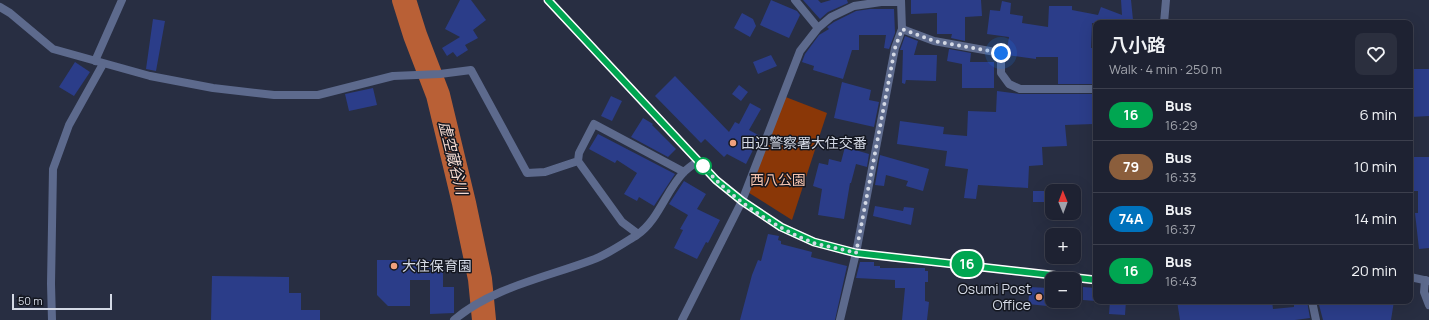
<!DOCTYPE html>
<html lang="en">
<head>
<meta charset="utf-8">
<style>
  :root { --surface:#1e2232; --page:#2b2f3e; --text:#f1f3f6; --muted:#a1a4ac; --line:#3c3f4d }
  body { margin:0; font-family:Manrope,"Noto Sans JP",sans-serif; background:var(--page); color:var(--text); height:100vh; display:flex; flex-direction:column; font-size:15px; white-space:nowrap }
  * { box-sizing:border-box; margin:0 }
  p { font-size:13px; color:var(--muted) }
  .icon { flex:none; width:22px; height:22px; fill:none; stroke:currentColor; stroke-width:2; stroke-linecap:round; stroke-linejoin:round }
  .map { position:relative; flex:1; overflow:hidden }
  .sheet { position:absolute; left:1093px; top:20px; width:320px; height:284px; display:flex; flex-direction:column; background:var(--surface); border-radius:8px; box-shadow:0 4px 16px #0002,0 0 0 1px var(--line) }
  .sheet>* { flex:none }
  .badge { padding:0 8px; border-radius:13px; font-size:14px; line-height:26px }
  .needle { width:26px; rotate:359deg }
  .buttons { position:absolute; left:1045px; top:184px; display:grid; gap:8px }
  .buttons a { display:grid; place-items:center; width:36px; height:36px; border-radius:8px; background:var(--surface); box-shadow:0 4px 16px #0002,0 0 0 1px var(--line); font-size:20px }
  .scale { position:absolute; left:12px; bottom:10px; width:100px; box-sizing:border-box; padding-left:4px; border:2px solid #d4d9e5; border-top:0; font-size:11px; line-height:14px; white-space:nowrap; color:#d4d9e5; -webkit-text-stroke:3px #141720; paint-order:stroke }
  .you { position:absolute; width:20px; height:20px; margin:-10px; border:3px solid #fff; border-radius:50%; background:#1a73e8; box-shadow:0 0 0 6px #1a73e833 }
  .map>.badge { position:absolute; translate:-50% -50%; box-shadow:0 0 0 2px #fff }
  .round { display:grid; place-items:center; flex:none; width:42px; height:42px; border-radius:8px; background:var(--page) }
  .overview { display:flex; align-items:center; justify-content:space-between; height:68px; padding:0 16px }
  h1 { font-size:19px; font-weight:600; line-height:30px }
  ul { padding:0; list-style:none }
  li { display:flex; align-items:center; gap:12px; height:52px; padding:0 16px; border-top:1px solid var(--line) }
  li div { flex:1 }
  li b { display:block; font-size:15px }
  li em { font-style:normal }
  li .badge { min-width:44px; font-weight:700; text-align:center }
  .map>svg:first-child { display:block }
  .green { fill:#8a3707 }
  .lines { fill:none; stroke-linecap:round; stroke-linejoin:round }
  .river { stroke:#b96036; stroke-width:24 }
  .building { fill:#2b3d89 }
  .minor { stroke:#5d6a8d; stroke-width:8 }
  .tertiary { stroke:#5d6a8d; stroke-width:8 }
  .line-casing { stroke:#fff; stroke-width:9 }
  .line { stroke:#00a651; stroke-width:6 }
  .walk { stroke:#d4d9e5; stroke-width:4; stroke-dasharray:0 7.2 }
  .poi-dot { fill:#f1a17d; stroke:#141720; stroke-width:1.5 }
  .stop-dot { fill:#fff; stroke:#00a651; stroke-width:2 }
  .labels { text-anchor:middle; stroke-width:3; stroke-linejoin:round; paint-order:stroke }
  .poi-label { font-size:14px; fill:#d4d9e5; stroke:#141720; text-anchor:start }
  .park-label { font-size:14px; fill:#f6c5b0; stroke:#141720 }
  .water-label { font-size:15px; font-style:italic; fill:#f5dbd1; stroke:#141720 }
</style>
</head>
<body>
<div class="map">
<svg width="1429" height="320" viewBox="0 0 1429 320">
  <rect width="100%" height="100%" fill="#282e42"/>
  <path class="green" d="M783,96l44,17 -35,107 -46,-29z"/>
  <g class="lines">
    <path class="river" d="M404,0l11,35 23,60 26,108 16,76 4,41"/>
  </g>
  <path class="building" d="M460,0h11l15,20 -13,10 5,8 -13,7 3,5 -11,7 -4,-5 -6,4 -5,-8 18,-11 -15,-8z
    M771,0l26,11 3,4 -11,23 -29,-13z
    M803,0h15l3,3 10,-3h16l1,3 -20,9 -8,7z
    M911,0h70l1,16 -17,1v24l-14,-3 1,-4h-15v-21l-26,1z
    M1121,0h10l2,20 7,3h-48l-1,25h5v34l-4,2h-34v-27h-22v2l-30,-4 3,-18 -22,-3 3,-24 10,1 2,-10 9,2 -1,11 13,2 -1,7 26,4 1,-21h23v4l26,5 3,-8 21,8z
    M870,9h24l1,24 -6,16 -5,-1 2,-13h-27v15h-7l-9,29 -30,-9 1,-4 -12,-4 3,-8 14,-19 10,-6 -2,-2 7,-5 22,-11z
    M742,13l11,6 3,7 -6,11 -16,-9z
    M153,19l12,2 -9,50 -10,-2z
    M905,36l13,5 -4,14h23l-1,26 -30,-1 -1,4 -3,-1 1,-33h-3z
    M949,49l22,4 -1,9h24v26h-32v-24l-15,-3z
    M771,55l6,11 -19,8 -5,-12z
    M75,62l15,10 -16,24 -15,-9z
    M1410,69h19v47l-18,1z
    M675,76l54,56 6,-10 4,2 11,-21 11,6 -12,21 11,6 -14,28 -19,-10 -3,3 -19,-18 -4,4 -46,-47z
    M842,82l29,8 -2,10 10,2 -5,25 -40,-9z
    M739,85l9,7 -7,9 -9,-7z
    M373,88l4,17 -28,6 -4,-17z
    M997,91l23,3h72l2,30 -29,1 2,21 -25,1 1,18 -14,1 -1,22 -50,-3 -2,14 -12,-1 4,-29 -23,-3 2,-15 -50,-7 3,-23 44,6 -1,7 24,2 1,-25 28,1z
    M611,96l11,5 -10,20 -11,-5z
    M643,118l10,6 -1,1 24,24 -8,8 -37,-20z
    M598,134l77,40 -21,32 -15,-9 -2,4 -13,-7 13,-21 -20,-13 -2,3 -26,-14z
    M845,147l24,7 -2,13 -11,-3 -5,19h-1l-6,36 -26,-4 4,-26 -9,-3 6,-23 9,2 1,-6 12,3z
    M880,155l49,14 -6,22 -17,-5 2,-5 -22,-6 -2,11 -9,-1z
    M1414,157h15v91l-10,1 -4,-36h3v-22h-4z
    M684,181l22,13 -9,15 23,11 -12,23 -2,-1 -9,17 -23,-11 9,-18 -3,-1 8,-14 -19,-11z
    M1033,191h11v11h-11z
    M875,206l28,5 1,-4 10,1 -3,17 -38,-9z
    M768,234l11,2 -1,4 3,1v3l31,8 -1,5 36,9 -12,54h-95l12,-45 6,-15 3,1z
    M377,260h66v27h11v26l-24,1v-34h-20v26h-22l-11,-11z
    M860,262h14v4h6v2h45v3h3v11h-3v19l4,1 -2,18h-25l3,-32h-10v-8l-39,-2z
    M212,276l77,1v16h12v17h19v10h-109z
    M1030,287l19,1 -2,18 -19,-2z
    M1083,287l13,1v13l-13,-1z
    M1110,301h16l-1,14 -16,-1z
    M1177,301h95l1,8 21,-2v-6h13l3,17 -15,2h-115z
    M1318,301h76l-3,19h-68z"/>
  <g class="lines">
    <path class="minor" d="M795,0l23,28
      M0,7l10,6 43,36 97,27 63,12 61,7h44l75,-19 47,-2 31,-4 56,103 18,-1 33,-11 44,61 16,12
      M1164,23l2,-23
      M902,29l32,12 67,12v20l8,11 11,5h76
      M95,61l27,-61
      M578,161l1,-8 15,-29 90,48
      M1425,280l-1,12 5,13
      M1312,301l4,19
      M52,320l-1,-36 2,-115 16,-44 34,-61
      M454,320c37,-32 93,-43 138,-60 15,-5 32,-17 45,-25 22,-15 29,-45 47,-63 4,-4 10,-8 14,-11
      M682,320l60,-119 58,-150 18,-23 13,-11 23,-11 27,-4h20
      M840,320l16,-67 39,-205 7,-19 -1,-29"/>
    <path class="tertiary" d="M548,0l168,180 26,21 39,26 33,15 42,11 240,27
      M1410,277l19,4"/>
  </g>
  <g class="lines">
    <defs>
      <path id="line" d="M548,0l168,180 26,21 39,26 33,15 42,11 240,27"/>
    </defs>
    <use href="#line" class="line-casing"/>
    <use href="#line" class="line"/>
    <path class="walk" d="M703,166c26,31 73,63 111,77 14,4 28,6 42,10l39,-205 7,-19 32,12 67,12"/>
  </g>
  <g class="poi-dot">
    <circle cx="733" cy="143" r="4"/>
    <circle cx="394" cy="266" r="4"/>
    <circle cx="1039" cy="297" r="4"/>
  </g>
  <circle class="stop-dot" cx="703" cy="166" r="8"/>
  <g class="labels">
    <g class="poi-label">
      <text x="741" y="148">田辺警察署大住交番</text>
      <text x="402" y="271">大住保育園</text>
      <text x="1031" y="294" text-anchor="end">Osumi Post<tspan x="1031" dy="16">Office</tspan></text>
    </g>
    <g class="park-label">
      <text x="778" y="185">西八公園</text>
    </g>
    <g class="water-label">
      <text transform="translate(453 158) rotate(76)" y="5">虚空蔵谷川</text>
    </g>
  </g>
</svg>
<div class="buttons">
<a><svg class="needle" viewBox="-14 -14 28 28"><path d="M0-13l5 13h-10z" fill="#e53935"/><path d="M0 13l5-13h-10z" fill="#a1a4ac"/></svg></a>
<a>+</a>
<a>−</a>
</div>
<div class="scale">50 m</div>
<div class="you" style="left:1001px;top:53px"></div>
<b class="badge" style="left:967px;top:264px;background:#00a651;color:#fff">16</b>
<section class="sheet">
<div class="overview"><div><h1>八小路</h1><p>Walk · 4 min · 250 m</p></div><a class="round"><svg class="icon" aria-label="heart" viewBox="0 0 24 24"><path d="M12 20l-8-8c-3-5 5-10 8-4 3-6 11-1 8 4z"/></svg></a></div>
<ul>
<li><span class="badge" style="background:#00a651;color:#fff">16</span><div><b>Bus</b><p>16:29</p></div><em>6 min</em></li>
<li><span class="badge" style="background:#8b5e3c;color:#fff">79</span><div><b>Bus</b><p>16:33</p></div><em>10 min</em></li>
<li><span class="badge" style="background:#0072bc;color:#fff">74A</span><div><b>Bus</b><p>16:37</p></div><em>14 min</em></li>
<li><span class="badge" style="background:#00a651;color:#fff">16</span><div><b>Bus</b><p>16:43</p></div><em>20 min</em></li>
</ul>
</section>
</div>
</body>
</html>
